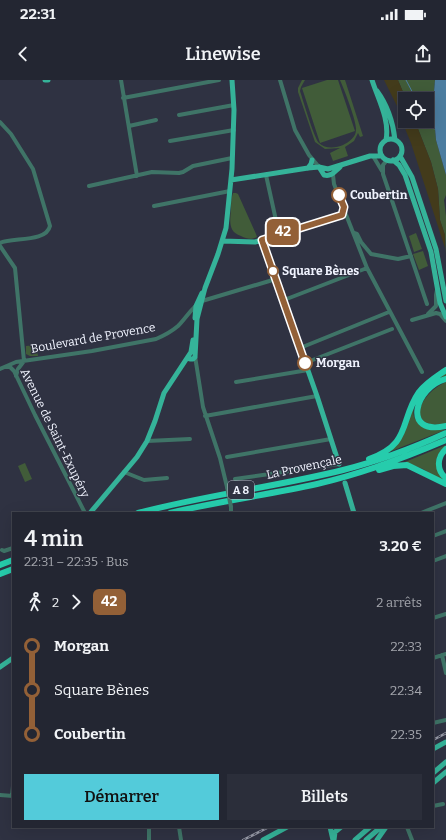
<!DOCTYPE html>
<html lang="fr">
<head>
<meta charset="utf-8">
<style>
  :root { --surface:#232632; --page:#2b2e3a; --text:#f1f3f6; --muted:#a3a5ac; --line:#40434d; --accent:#53cbda }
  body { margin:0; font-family:Bitter,serif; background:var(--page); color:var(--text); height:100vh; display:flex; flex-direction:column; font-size:15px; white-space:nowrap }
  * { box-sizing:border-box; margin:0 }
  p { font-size:13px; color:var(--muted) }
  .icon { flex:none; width:22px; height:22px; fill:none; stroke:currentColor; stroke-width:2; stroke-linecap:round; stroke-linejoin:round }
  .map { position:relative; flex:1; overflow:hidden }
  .sheet { position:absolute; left:12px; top:432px; width:422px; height:316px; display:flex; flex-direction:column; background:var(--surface); border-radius:0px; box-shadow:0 4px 16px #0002,0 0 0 1px var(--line) }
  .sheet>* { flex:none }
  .badge { padding:0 8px; border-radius:6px; font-size:14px; line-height:26px }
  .fabs { position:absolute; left:398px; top:12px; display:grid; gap:8px }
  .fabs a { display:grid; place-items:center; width:36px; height:36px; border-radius:0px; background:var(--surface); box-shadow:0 4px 16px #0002,0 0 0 1px var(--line); font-size:20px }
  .map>.badge { position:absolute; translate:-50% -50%; box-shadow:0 0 0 2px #fff }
  .legs { display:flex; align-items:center; gap:6px; height:44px; padding:0 12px; font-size:13px }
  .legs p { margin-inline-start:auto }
  .head { display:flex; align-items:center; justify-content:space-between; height:68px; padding:0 12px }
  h1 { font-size:22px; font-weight:600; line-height:30px }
  .action { display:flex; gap:8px; margin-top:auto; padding:8px 12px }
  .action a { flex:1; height:46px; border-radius:0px; background:var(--accent); color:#111; font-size:16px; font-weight:600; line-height:46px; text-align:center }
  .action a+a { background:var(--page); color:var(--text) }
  ul { padding:0 12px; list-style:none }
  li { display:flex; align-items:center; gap:14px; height:44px; font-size:15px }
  li i { display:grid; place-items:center; width:6px; height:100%; margin:0 5px; background:currentColor }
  li i::after { content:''; width:10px; height:10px; margin:-5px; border:3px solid; border-radius:50%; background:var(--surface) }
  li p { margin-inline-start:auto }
  li:first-child i { background:linear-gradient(#0000 50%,currentColor 0) }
  li:last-child i { background:linear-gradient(currentColor 50%,#0000 0) }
  .status { display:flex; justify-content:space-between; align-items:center; height:28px; padding:0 20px; background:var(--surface); direction:ltr }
  .status svg { height:11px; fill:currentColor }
  header { display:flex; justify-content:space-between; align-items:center; height:52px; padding:0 12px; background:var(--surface); font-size:18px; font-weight:600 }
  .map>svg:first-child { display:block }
  .green { fill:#415c39 }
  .sand { fill:#433b1b }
  .water { fill:#4c7da0 }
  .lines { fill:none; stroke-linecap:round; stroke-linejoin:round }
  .stream { stroke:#4c7da0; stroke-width:1 }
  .minor { stroke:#3f7467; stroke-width:4 }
  .major { stroke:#35b399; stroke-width:5 }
  .highway { stroke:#26ccac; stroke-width:6 }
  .rail-casing { stroke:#989ba8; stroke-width:2.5 }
  .rail { stroke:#2f3242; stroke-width:1; stroke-dasharray:3; stroke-linecap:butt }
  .minor-bridge { stroke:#3f7467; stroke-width:4 }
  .line-1-casing { stroke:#fff; stroke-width:9 }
  .line-1 { stroke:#936037; stroke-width:6 }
  .stop-1-dot { fill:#fff; stroke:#936037; stroke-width:2 }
  .labels { text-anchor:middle; stroke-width:3; stroke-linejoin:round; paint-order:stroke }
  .shield { fill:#2f3242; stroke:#b6b9c6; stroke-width:1 }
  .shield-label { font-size:11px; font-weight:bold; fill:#f0f3fe }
  .stop-label { font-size:12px; font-weight:bold; fill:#f0f3fe; stroke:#2f3242; text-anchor:start }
  .street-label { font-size:12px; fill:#f0f3fe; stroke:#2f3242 }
</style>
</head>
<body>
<div class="status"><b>22:31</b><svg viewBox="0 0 49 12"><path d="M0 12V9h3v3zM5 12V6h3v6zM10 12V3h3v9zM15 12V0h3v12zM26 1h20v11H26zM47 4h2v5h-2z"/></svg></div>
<header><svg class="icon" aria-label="back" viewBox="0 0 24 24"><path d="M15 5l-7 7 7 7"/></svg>Linewise<svg class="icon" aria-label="share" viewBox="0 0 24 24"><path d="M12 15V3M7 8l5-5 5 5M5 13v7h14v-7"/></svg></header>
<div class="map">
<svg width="446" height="760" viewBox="0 0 446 760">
  <rect width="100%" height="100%" fill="#2f3242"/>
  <path class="green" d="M302,0h3l-4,7 -1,4c3,9 14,47 19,52 6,6 17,5 24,2 6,-3 13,-8 13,-15 1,-8 -12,-41 -16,-50h5l18,56 -3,1 -2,-4 -4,8 -9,6 3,9 -15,5 -3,-8 10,-5 -15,1 -10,-7 -17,-50v-4z
    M327,0h11l17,51 -35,12 -18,-55z
    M398,0h37l-2,25 3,35 10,35v20l-2,5 2,16v38l-1,-19 -5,-15 -2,-31 -7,-27 -16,-41h12v-22h-21z
    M233,113h3l2,1 18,40 1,3c-6,3 -10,2 -16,-1 -13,-4 -11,-15 -10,-27 0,-5 0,-11 2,-16z
    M416,153l6,16 -8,3 -5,-16z
    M423,171l5,15 -9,4 -6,-16z
    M36,265l2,11h-8l-4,-2v-8z
    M446,292v4c-18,6 -49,37 -22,51 7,4 14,2 21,3l-56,22 14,-16 9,-29 6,-11 10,-13z
    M446,302v42c-43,6 -26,-31 0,-42z
    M446,365c-15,16 -11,20 0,36l-5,-1 -18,-11 -18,-7z
    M25,383l7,16 -7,3 -7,-16z"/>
  <path class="sand" d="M384,0h14l8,19 -1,22h10l16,41 7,27 2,31 5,15v13l-34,-105 -5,-12 -7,-21z"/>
  <path class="water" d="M435,0h11v95l-10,-35 -3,-35z"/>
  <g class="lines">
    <path class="stream" d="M406,0l10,19
      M427,37l7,12"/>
    <path class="minor" d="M121,0l16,96
      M280,0l15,50 14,25 10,12
      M123,18l96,-18
      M179,35l55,-10
      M0,42l11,12 22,35 17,57c-4,17 -38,11 -50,17
      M129,46l27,-6
      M170,61l64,-11
      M373,76l9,15
      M387,80l-4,5v9l44,130
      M266,95l13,59
      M333,95l1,9 33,84 55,104
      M89,106l63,-14 27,1 4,-1 10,-6 39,-8
      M154,126l76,-15
      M354,153l3,1 4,8 10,12 27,5 13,-3
      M262,160l80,-25
      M0,166l15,22 9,93
      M284,220l83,-32
      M428,234l8,-8v-11l1,-5
      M412,240l24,-7 4,1 6,7
      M300,268l89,-36
      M195,276l8,51 17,51 7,29
      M305,283l87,-34
      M5,287h5l4,4 21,44 50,98
      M0,289l16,-7 76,-11 64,-12c7,-3 15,-7 22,-13 8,-8 14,-19 24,-25l74,-22
      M16,296l2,-7 6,-8
      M236,302l72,-12
      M205,336l112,-20
      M147,361l43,-2
      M227,377l104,-18
      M124,392l20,8 23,-2
      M235,399l104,-15
      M231,427v6
      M421,433l25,-10
      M433,456l13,-5
      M2,470l2,1 9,-3
      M433,481l13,-5
      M433,538l13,-4
      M442,575l4,18
      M433,578l13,-4
      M433,643l13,-3
      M0,715l13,1
      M12,716l1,-10
      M433,726l10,-2
      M179,747l2,13
      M407,747l5,13
      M149,760v-13"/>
    <path class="major" d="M45,0h3
      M372,0c6,19 18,40 14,60
      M377,11c11,15 16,31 18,49
      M380 70a11 11 0 1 1 22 0a11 11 0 1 1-22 0Z
      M400,76l12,21 24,72 10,52
      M393,80l6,5 6,10 26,77 9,51 6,14
      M319,87l5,8c8,2 11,-4 16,-8
      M308,88l3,-4 1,-4
      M231,100l77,-12 11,-1 9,2 42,-13h12
      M222,161l33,1 7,-2 55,156 22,68
      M195,238l1,-12 6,-13
      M190,279h3l2,-2 2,-38 8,-31 13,-34 8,-26 6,-59 2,-59 -2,-30
      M345,403l9,30
      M90,433l47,-56 10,-16 8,-20 9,-28 27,-41 2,-12
      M0,587l13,-9
      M433,669l13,-7
      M433,693l13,-11
      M433,703l13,-11
      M330,747l3,13
      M263,760l24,-13
      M334,760l1,-8 6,-5
      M355,760l15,-13
      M366,760l15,-13
      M377,760l9,-13"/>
    <path class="highway" d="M446,299c-31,8 -45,57 0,47
      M446,369c-9,8 -10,21 0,29
      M369,379c43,-15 30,-38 50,-67 8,-10 17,-15 27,-22
      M379,390l14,-4 14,-1 39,19
      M138,433c68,-18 137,-26 205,-43 36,-9 70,-22 103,-37
      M170,433c49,-12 98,-18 147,-29 44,-10 87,-26 129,-44
      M0,485l13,-5
      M0,494l13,-5"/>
    <defs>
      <path id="rail" d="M433,660l13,-7
        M243,760l26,-13"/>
    </defs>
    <use href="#rail" class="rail-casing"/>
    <use href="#rail" class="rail"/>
    <path class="minor-bridge" d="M227,407l4,20"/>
  </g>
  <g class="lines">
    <defs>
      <path id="line-1" d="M305,283l-43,-123 80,-25 2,-8 -5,-12"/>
    </defs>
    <use href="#line-1" class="line-1-casing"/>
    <use href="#line-1" class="line-1"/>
  </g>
  <g class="stop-1-dot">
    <circle cx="339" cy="115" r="7"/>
    <circle cx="273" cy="191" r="5"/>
    <circle cx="305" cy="283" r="7"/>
  </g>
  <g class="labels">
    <rect class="shield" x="228" y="401" width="26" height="18" rx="3"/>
    <g class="shield-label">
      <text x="241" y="414">A 8</text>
    </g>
    <g class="stop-label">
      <text x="350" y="119">Coubertin</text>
      <text x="282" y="195">Square Bènes</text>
      <text x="316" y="287">Morgan</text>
    </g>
    <g class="street-label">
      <text transform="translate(93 258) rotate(-10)" y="4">Boulevard de Provence</text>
      <text transform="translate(55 353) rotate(64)" y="4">Avenue de Saint-Exupéry</text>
      <text transform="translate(304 387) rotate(-12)" y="4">La Provençale</text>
    </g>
  </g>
</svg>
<div class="fabs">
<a><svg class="icon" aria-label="locate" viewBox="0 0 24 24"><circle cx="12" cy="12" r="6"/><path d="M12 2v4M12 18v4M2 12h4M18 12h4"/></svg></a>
</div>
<b class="badge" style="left:283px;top:152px;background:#936037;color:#fff">42</b>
<section class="sheet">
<div class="head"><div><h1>4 min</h1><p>22:31 – 22:35 · Bus</p></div><b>3.20 €</b></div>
<div class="legs"><svg class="icon" aria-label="walk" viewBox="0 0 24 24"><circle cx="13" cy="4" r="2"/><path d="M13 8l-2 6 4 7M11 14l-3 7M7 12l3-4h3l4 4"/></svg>2<svg class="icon" aria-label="forward" viewBox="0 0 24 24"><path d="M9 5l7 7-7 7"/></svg><b class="badge" style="background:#936037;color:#fff">42</b><p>2 arrêts</p></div>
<ul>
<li><i style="color:#936037"></i><b>Morgan</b><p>22:33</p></li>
<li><i style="color:#936037"></i><span>Square Bènes</span><p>22:34</p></li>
<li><i style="color:#936037"></i><b>Coubertin</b><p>22:35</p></li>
</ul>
<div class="action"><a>Démarrer</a><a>Billets</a></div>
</section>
</div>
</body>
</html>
